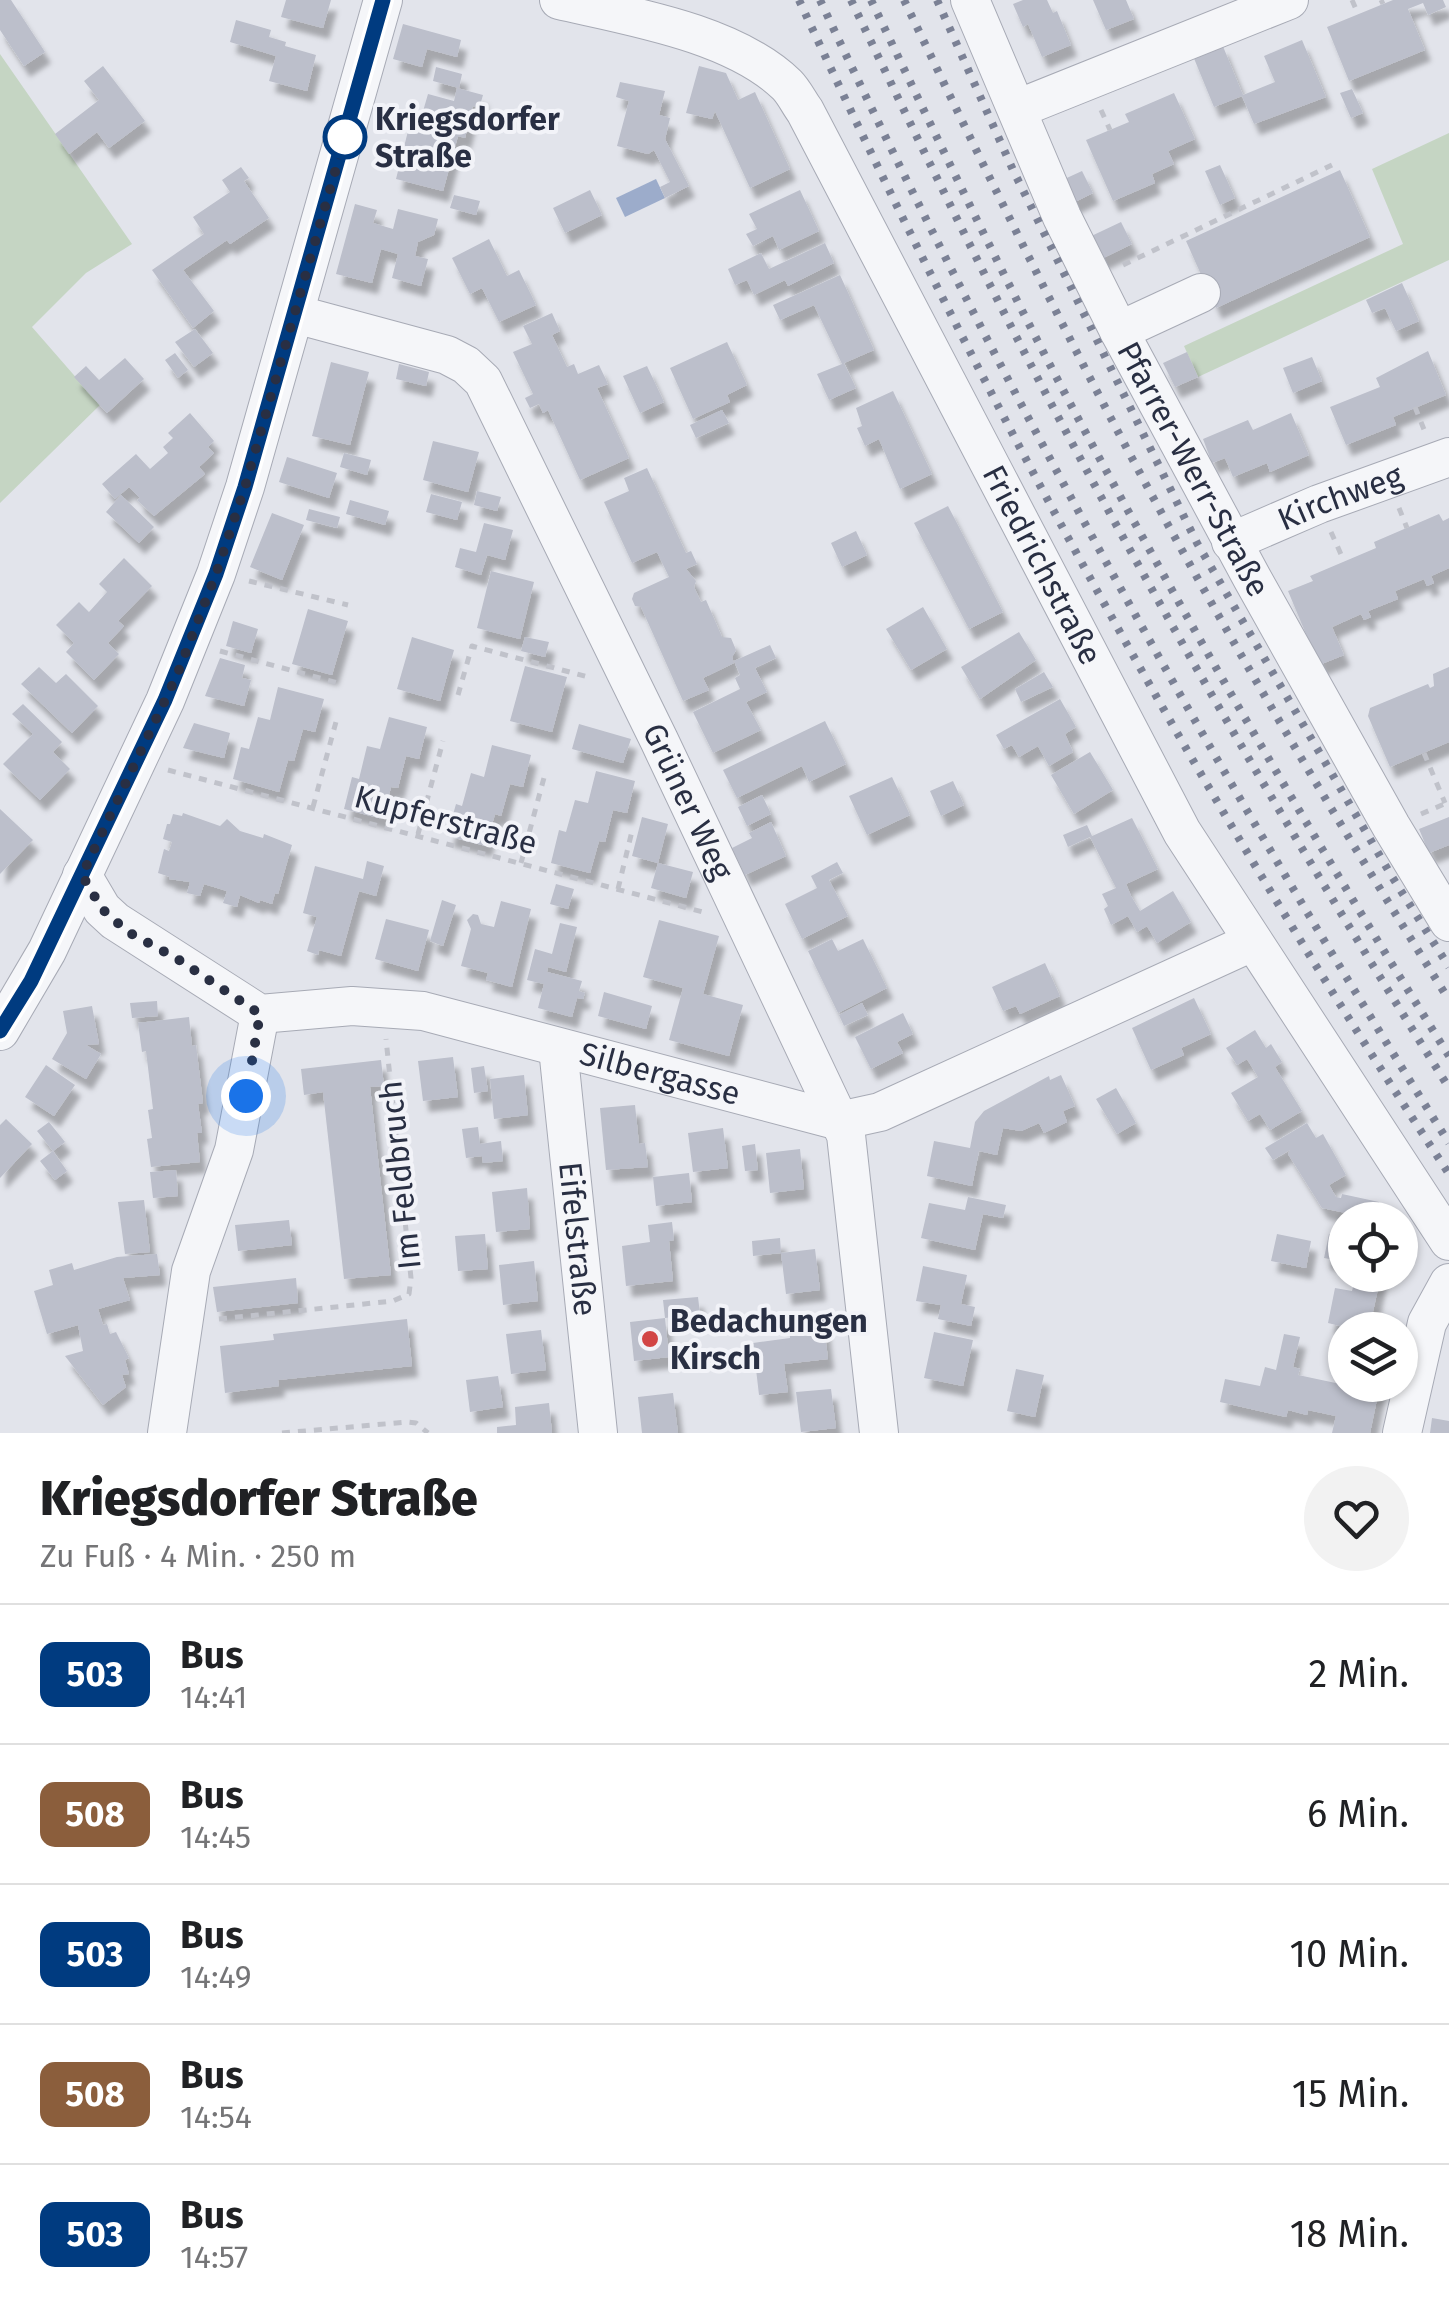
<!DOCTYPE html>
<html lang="de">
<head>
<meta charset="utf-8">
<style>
  :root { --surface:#fff; --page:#f2f2f2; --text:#202124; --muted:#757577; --line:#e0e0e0 }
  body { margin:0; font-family:"Fira Sans",sans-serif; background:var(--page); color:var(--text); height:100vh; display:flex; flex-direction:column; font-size:38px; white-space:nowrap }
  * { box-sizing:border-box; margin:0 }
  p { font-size:32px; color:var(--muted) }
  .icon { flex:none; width:55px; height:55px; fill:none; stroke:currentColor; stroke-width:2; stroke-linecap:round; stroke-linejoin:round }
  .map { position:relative; height:1433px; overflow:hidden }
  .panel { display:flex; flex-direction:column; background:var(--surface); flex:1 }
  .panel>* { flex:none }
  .badge { padding:0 20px; border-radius:15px; font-size:35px; line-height:65px }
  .buttons { position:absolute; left:1328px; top:1202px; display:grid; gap:20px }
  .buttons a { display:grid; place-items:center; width:90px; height:90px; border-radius:50%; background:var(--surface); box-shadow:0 2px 8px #0004; font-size:50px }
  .you { position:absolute; width:50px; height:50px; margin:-25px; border:8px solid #fff; border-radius:50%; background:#1a73e8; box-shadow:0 0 0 15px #1a73e833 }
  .map>.badge { position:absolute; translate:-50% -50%; box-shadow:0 0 0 5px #fff }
  .round { display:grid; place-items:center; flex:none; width:105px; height:105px; border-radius:52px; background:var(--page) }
  .overview { display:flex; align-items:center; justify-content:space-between; height:170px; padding:0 40px }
  h1 { font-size:48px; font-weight:800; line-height:75px }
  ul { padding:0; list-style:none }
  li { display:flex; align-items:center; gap:30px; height:140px; padding:0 40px; border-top:2px solid var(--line) }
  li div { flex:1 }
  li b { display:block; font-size:38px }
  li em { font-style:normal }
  li .badge { min-width:110px; font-weight:700; text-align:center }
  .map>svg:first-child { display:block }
  .green { fill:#c5d5c3 }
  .water { fill:#9caccb }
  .building { fill:#bcbfcb; filter:url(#shadow) }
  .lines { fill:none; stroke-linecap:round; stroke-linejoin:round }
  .minor-casing { stroke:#a7aab5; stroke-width:40 }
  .path { stroke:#c0c2ca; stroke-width:5; stroke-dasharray:8 8; stroke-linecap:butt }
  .minor { stroke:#f5f6f9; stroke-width:38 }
  .rail { stroke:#7b8195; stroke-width:8; stroke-dasharray:5 10; stroke-linecap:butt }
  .line-casing { stroke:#fff; stroke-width:22 }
  .line { stroke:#003b80; stroke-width:15 }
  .walk { stroke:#292f43; stroke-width:10; stroke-dasharray:0 18 }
  .stop-dot { fill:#fff; stroke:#003b80; stroke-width:5 }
  .poi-dot { fill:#d24545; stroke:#f2f3f8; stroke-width:4 }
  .labels { text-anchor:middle; stroke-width:8; stroke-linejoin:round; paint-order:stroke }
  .stop-label { font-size:32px; font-weight:bold; fill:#292f43; stroke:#f2f3f8; text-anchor:start }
  .street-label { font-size:32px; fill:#292f43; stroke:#f2f3f8 }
  .poi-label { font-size:32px; font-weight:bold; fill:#292f43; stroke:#f2f3f8; text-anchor:start }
</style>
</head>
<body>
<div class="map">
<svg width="1449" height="1433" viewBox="0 0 1449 1433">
  <defs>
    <filter id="shadow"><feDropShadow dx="6" dy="11" stdDeviation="2.5" flood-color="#0004"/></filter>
  </defs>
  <rect width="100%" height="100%" fill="#e2e4eb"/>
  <path class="green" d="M0,54l132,190 -46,29 -54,54 68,78 -100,98z
    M1449,133v127l-251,117 -14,-31 219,-102 -31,-75z"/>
  <path class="water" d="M656,179l9,19 -40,19 -9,-19z"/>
  <path class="building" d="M0,0h11l34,52 -21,14 -24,-36z
    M286,0h45l-8,28 -42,-11z
    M1023,0h24l6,13 4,-2 14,34 -29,12 -14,-33 -5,3 -10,-23z
    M1093,0h33l8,19 -28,11z
    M1393,0h50l3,7 -18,8 -5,-12 -15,6 17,41 -76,31 -22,-54z
    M236,20l35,10 -2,7 17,5 -1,4 31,9 -9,36 -38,-10 7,-25 -46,-14z
    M403,24l58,16 -4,17 -30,-8 -5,18 -29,-8z
    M1302,40l24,57 -72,27 -12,-28 -28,11 -21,-51 29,-12 21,51 32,-13 -11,-26z
    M103,66l42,55 -36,27 -12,-16 -28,22 -14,-20 44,-34 -15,-19z
    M699,66l27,7 12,27 17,-8 35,77 -40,19 -35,-77 -3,8 -26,-6z
    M436,67l26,7 -3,14 -26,-7z
    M620,82l45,9 -6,24 11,3 -5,21 24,47 -24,12 -5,-11 10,-5 -16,-32 -6,4 -31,-8 12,-45 -13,-4z
    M457,88l26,7 -4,14 -6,-3 -8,32 -7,-2 -15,55 -47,-12 14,-56 9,2 9,-31 26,7z
    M1352,89l11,24 -12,5 -11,-25z
    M1174,93l21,46 -27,12 6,13 -22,10 3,9 -42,18 -27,-61 43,-18 -4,-8z
    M1220,165l15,33 -15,7 -15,-34z
    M241,167l8,11 -5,3 25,37 -39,26 -3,-4 -44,30 31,41 -21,17 -41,-58 52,-36 -11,-17 37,-25 -8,-12z
    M1340,170l30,67 -154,71 -30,-67z
    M1082,171l11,22 -24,12 -11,-23z
    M590,190l12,25 -37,18 -12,-25z
    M800,190l19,41 -40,19 -6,-14 -20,10 -7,-12 11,-5 -8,-15z
    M454,195l26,6 -4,14 -26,-7z
    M355,204l22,6 -4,13 20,6 5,-20 40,10 -4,16 -16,7 -3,14 13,3 -7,27 -29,-8 6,-24 -17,-5 -9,34 -36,-9z
    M1121,222l11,22 -37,18 -10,-23z
    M489,239l18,37 12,-6 17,35 -37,17 -17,-34 -12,6 -18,-36z
    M825,243l9,20 -46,23 -3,-6 -31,15 -7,-15 -12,5 -7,-16 33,-16 8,16z
    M840,275l34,75 -30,13 12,25 -27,12 -12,-26 25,-10 -28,-59 -34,15 -7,-15z
    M1402,283l17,38 -23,10 -11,-23 -13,5 -6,-13z
    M552,313l8,18 -8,4 15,32 7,-3 4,10 21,-9 9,19 -11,4 32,70 -49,22 -32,-70 -5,3 -4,-9 -9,4 -5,-10 8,-4 -20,-42 19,-8 -9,-18z
    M195,329l18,24 -19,14 -19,-25z
    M727,342l20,43 -20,10 3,7 -37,17 -23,-51z
    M1428,351l18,44 -53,22 3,8 -50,20 -16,-38 50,-20 -4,-9z
    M1187,352l11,25 -23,10 -12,-24z
    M175,353l13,17 -10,8 -13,-18z
    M1312,357l10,24 -29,12 -10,-25z
    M125,358l19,21 -37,34 -33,-36 12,-11 13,14z
    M331,362l38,10 -19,73 -38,-9z
    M399,364l30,8 -3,14 -30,-7z
    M647,366l17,36 -24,11 -17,-37z
    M893,391l39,83 -32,15 -21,-50 -14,7 -8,-18 5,-2 -6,-18z
    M722,410l7,13 -33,15 -6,-13z
    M190,413l24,28 -6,6 6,6 -15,14 6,7 -51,42 -17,-16 3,-2 -11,-11 -14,12 -13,-15 34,-30 14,15 18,-16 -5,-6 10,-9 -5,-5z
    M1291,413l18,42 -39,17 -3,-9 -34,14 -8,-19 -13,5 -9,-24 45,-19 5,10z
    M433,441l46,11 -11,40 -45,-12z
    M344,453l27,7 -4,15 -27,-8z
    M287,457l50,16 -8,25 -50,-16z
    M647,468l39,85 5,-2 6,13 -11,5 10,12 -2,6 7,15 5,-2 16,37 9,1 5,12 -4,7 2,6 -31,15 6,12 -26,11 -42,-94 -6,-1 -3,-7 2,-6 35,-16 -12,-25 -25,11 -28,-61 25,-11 -5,-13z
    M477,491l24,6 -4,14 -23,-6z
    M431,494l31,8 -5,18 -31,-8z
    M121,495l33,32 -15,16 -33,-31z
    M350,500l39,11 -4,14 -39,-11z
    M948,506l55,106 -34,17 -55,-106z
    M309,509l31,8 -3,11 -31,-8z
    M272,513l32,12 -22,55 -32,-13z
    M1439,514l4,7 6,-3v50l-18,8 3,7 -7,3 -3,-7 -29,12 3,8 -30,12 3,6 -7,3 -3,-6 -29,13 12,28 -25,10 -31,-74 25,-10 -3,-5 66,-28 -2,-6z
    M484,523l29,7 -8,30 -18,-5 -6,20 -26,-8 5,-19 16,4z
    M856,531l11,24 -25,12 -11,-24z
    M124,558l28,28 -34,35 6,5 -16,17 11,11 -25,26 -28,-28 8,-9 -18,-18 23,-23 10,10 18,-20 -8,-8z
    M491,571l43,11 -14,57 -43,-11z
    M923,607l24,42 -36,21 -25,-41z
    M308,609l40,12 -16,54 -40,-11z
    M233,621l25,8 -7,24 -25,-7z
    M1019,632l17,28 -56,39 -19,-32z
    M412,637l42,13 -14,51 -43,-12z
    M525,637l24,5 -4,15 -24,-6z
    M770,645l6,13 -21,10 12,24 -21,10 15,28 -48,23 -20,-41 47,-23 -5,-11 5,-3 -6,-14z
    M220,658l25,7 -3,13 9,2 -7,26 -39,-10z
    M525,666l42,11 -15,55 -42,-11z
    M39,667l17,16 10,-9 32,32 -26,27 -51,-49z
    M1449,667v75l-59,25 -22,-51 2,-8 58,-24 2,4 4,-2 -1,-12z
    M1044,672l9,15 -32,15 -6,-13z
    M278,687l46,12 -9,33 -12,-3 -9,32 -6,-1 -9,32 -46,-13 8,-32 8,2 9,-32 12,3z
    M1060,699l16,28 -11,7 8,18 -24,14 -11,-20 -19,11 -7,-12 -8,4 -8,-14z
    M23,704l39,38 -9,10 17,17 -30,31 -37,-36 30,-30 -21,-20z
    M389,717l38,10 -8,32 -13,-3 -8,32 -7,-1 -8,32 -39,-10 8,-32 7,2 8,-33 13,3z
    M825,721l21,43 -37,18 -7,-16 -65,32 -14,-28z
    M194,723l36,10 -6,25 -41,-10z
    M579,724l52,15 -8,24 -51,-14z
    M492,745l39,10 -8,32 -13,-3 -9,32 -6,-2 -9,32 -39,-10 9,-32 6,2 9,-33 13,4z
    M1090,752l23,38 -39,24 -23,-39z
    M596,771l39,10 -8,32 -14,-3 -8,32 -6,-1 -9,32 -39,-10 8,-33 7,2 9,-32 13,3z
    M892,777l18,38 -43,20 -18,-39z
    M953,781l11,24 -23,11 -11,-25z
    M762,795l9,19 -24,12 -9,-19z
    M0,809l33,31 -33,34z
    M183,813l37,13 7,-7 13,12 23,7 1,-4 28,11 -14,49 -3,-1 -3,11 -12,-4 -1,3 -19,-8 -3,12 -14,-4 4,-12 -23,-7 -4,12 -13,-3 3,-11 -21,-3 1,-2 -12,-4 6,-24 5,2 3,-9 -9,-3 4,-15h3l3,-10 9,2z
    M642,817l26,7 -10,39 -26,-7z
    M1449,817v28l-20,8 -10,-24z
    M1132,818l26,51 -32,15 5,12 9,15 33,-20 18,31 -34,21 -10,-17 -10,6 -9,-16 -17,9 -7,-16 4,-3 -6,-12 14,-6 -26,-51z
    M771,822l15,34 -41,19 -13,-27 20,-10 -3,-5z
    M1087,825l5,11 -24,11 -5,-12z
    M367,861l17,5 -8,30 -17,-5 -18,65 -22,-6 -1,5 -11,-4 10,-34 -14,-4 12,-47 48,13z
    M837,862l6,11 -14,7 19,36 -46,23 -17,-35 32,-16 -6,-12z
    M658,863l35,9 -7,26 -35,-10z
    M556,884l18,5 -6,20 -18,-5z
    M442,900l14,5 -13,41 -13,-5z
    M501,901l30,8 -19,78 -26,-7 2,-7 -27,-7 10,-37 -4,-9 6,-6 5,1 3,9 13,3z
    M386,919l43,11 -11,41 -43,-12z
    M659,920l60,16 -16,58 40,11 -14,51 -60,-16 14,-52 -40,-11z
    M560,923l17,4 -11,45 -18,-5 -1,5 35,9 -3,10 6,2 -2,6 -6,-1 -5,19 -34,-9 6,-24 -17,-4 8,-31 17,5z
    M832,939l6,12 25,-12 24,49 -49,25 -30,-62z
    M1045,963l15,33 -40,18 -4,-8 -13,5 -11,-24z
    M604,992l48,14 -6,23 -48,-13z
    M1194,998l17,36 -30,14 3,7 -33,15 -19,-42z
    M157,1001l1,15 -26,2 -2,-15z
    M862,1003l6,12 -24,11 -5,-11z
    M92,1006l7,38 -13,1 15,9 -15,25 -34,-20 15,-26 -4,-22z
    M903,1013l10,21 -16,8 6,11 -32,16 -16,-32z
    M189,1017l3,29 4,-1 7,58 -5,1 4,29h-5l3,29 -49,5 -4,-28 5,-1 -4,-28 5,-1 -7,-58 -4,1 -4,-29z
    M1255,1030l11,18 5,-4 11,18 -7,5 27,44 -32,19 -10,-16 -12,7 -17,-28 27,-16 -11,-18 -10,6 -11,-17z
    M453,1057l5,40 -35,4 -5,-40z
    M381,1060l3,26 -14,1 21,188 -47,4 -21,-187 -19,3 -3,-26z
    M46,1065l29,20 -21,31 -29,-19z
    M484,1066l4,25 -14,2 -3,-25z
    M524,1075l4,40 -34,4 -4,-40z
    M1061,1075l14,31 -12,5 4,11 -23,11 -5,-10 -18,8 -18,-3 -6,27 -18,-4 -7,35 -45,-10 7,-35 36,7 5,-26 9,-11 65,-35 1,4z
    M1116,1088l20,35 -19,11 -21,-35z
    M635,1105l4,39 6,-1 3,24 -42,3 -6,-62z
    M6,1119l26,25 -32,34v-53z
    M49,1122l16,20 -12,9 -16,-20z
    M1307,1123l9,15 7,-4 23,41 -17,10 7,12 5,1 1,-4 37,8 -4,17 -53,-11 -34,-54 2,-4 -17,10 -8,-12z
    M478,1127l2,17 21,-3 2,20 -20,2 -1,-7 -16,2 -4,-29z
    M723,1128l5,40 -35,4 -5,-39z
    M755,1144l3,26 -13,1 -3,-25z
    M800,1149l4,40 -34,4 -4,-40z
    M53,1151l14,20 -12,9 -15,-19z
    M176,1170l2,26 -25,2 -3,-26z
    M689,1173l3,29 -36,4 -3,-29z
    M527,1188l3,41 -34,3 -4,-40z
    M968,1197l38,8 -3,13 -20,-4 -8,36 -54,-12 8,-35 36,7z
    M144,1200l6,52 -25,2 -7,-52z
    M289,1220l3,25 -54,6 -3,-26z
    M672,1222l2,18 -5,1 4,40 -47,5 -4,-40 28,-4 -2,-17z
    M485,1234l3,35 -30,2 -3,-35z
    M1277,1234l34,7 -5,27 -35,-7z
    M1329,1234l16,4v24l-21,-4z
    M780,1238l1,15 -28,3 -1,-15z
    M815,1249l5,41 -34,4 -5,-41z
    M157,1254l3,21 -37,3 7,22 -32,9 5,16 4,-1 3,10 6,-2 13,26 -4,2 4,14 -7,1 4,12 -23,18 -38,-49 18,-5 -5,-26 -31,9 -13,-43 19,-6 -4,-15 23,-7 2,7 43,-13z
    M534,1261l4,40 -35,4 -4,-40z
    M923,1266l44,9 -6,29 14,3 -4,19 -33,-7 3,-14 -25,-4z
    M1356,1275h25l-12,55 -30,1 1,-5 -12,-3 7,-35 17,3z
    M296,1278l2,25 -81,9 -4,-25z
    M698,1297l2,17 -35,4 -2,-18z
    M823,1317l5,42 -44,5 4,28 -29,3 -6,-52 37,-5 -1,-17z
    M665,1318l4,39 -35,4 -4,-39z
    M407,1319l5,47 -134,14 1,6 -54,7 -5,-47 54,-6 -1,-6z
    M541,1330l5,40 -35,4 -5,-40z
    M934,1332l39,8 -10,46 -39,-8z
    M1284,1334l16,3 -7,30 7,2 -2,6 47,10h35l-10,48h-38l4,-17 -28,-6 -1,5 -19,-5 -2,7 -66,-15 5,-23 35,7 5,-19 11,3z
    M1016,1369l28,6 -9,42 -28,-6z
    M498,1376l5,31 -33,5 -4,-32z
    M831,1389l5,39 -35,4 -5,-40z
    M673,1393l5,40h-36l-4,-36z
    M549,1403l3,30h-55v-6l19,-2 -1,-18z
    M1432,1418l17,3v12h-19z"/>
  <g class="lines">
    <defs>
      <g id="minor">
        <path id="s1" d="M559,0c70,16 175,33 228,85 7,7 12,18 18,26l377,721 267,409"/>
        <path id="s2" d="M970,0l92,217 57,114 133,247 139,248 58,96"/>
        <path d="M1017,109l272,-109"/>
        <path id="s3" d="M295,314l152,41 19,10 17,16 176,359 187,395 33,298"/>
        <path d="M1119,331l82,-38"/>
        <path id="s4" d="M1231,542l88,-38 130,-47"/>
        <path id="s5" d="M82,875l20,34 13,12 145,93 92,-8 71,5 416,110 41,-9 372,-170"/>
        <path d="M0,1031l47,-80 118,-250 51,-127 29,-87 138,-487"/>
        <path id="s6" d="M558,1048l40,385"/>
        <path d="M167,1433l24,-162 43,-121 26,-136"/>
        <path d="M1402,1433l25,-110 22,-40"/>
      </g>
    </defs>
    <use href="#minor" class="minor-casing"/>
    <path class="path" d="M1352,0l6,14
      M1381,0l2,4
      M1101,110l9,20
      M1123,265l209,-100
      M1415,407l10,25
      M1399,508l8,20
      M1331,532l13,29
      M249,581l99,24
      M220,651l118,32
      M458,695l14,-49 120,32
      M1424,753l21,50
      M168,770l535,142
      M313,807l24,-89
      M1421,814l28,-12
      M418,834l25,-93
      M521,863l24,-89
      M618,889l14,-58
      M219,1319l174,-18 16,-7 2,-16 -25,-239
      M282,1433l125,-11 9,1 12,10"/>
    <use href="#minor" class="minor"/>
    <path class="rail" d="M799,0c187,406 404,801 650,1174
      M820,0c185,395 397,775 629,1143
      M851,0c71,148 142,296 220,441 117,220 245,435 378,647
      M871,0c70,146 139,292 216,435 113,211 235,418 362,621
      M904,0c89,186 179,372 279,552 84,152 174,301 266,448
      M937,0l76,170 184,373 194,332 58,92"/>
  </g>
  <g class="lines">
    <defs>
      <path id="line" d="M0,1031l31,-50 134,-281 51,-126 29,-87 138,-487"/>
    </defs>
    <use href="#line" class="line-casing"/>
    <use href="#line" class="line"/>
    <path class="walk" d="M246,1096l14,-82 -84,-56 -48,-26 -26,-23 -20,-34 95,-200 39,-101 29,-87 100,-350"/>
  </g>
  <circle class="stop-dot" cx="345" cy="137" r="20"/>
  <circle class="poi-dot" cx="650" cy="1339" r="10"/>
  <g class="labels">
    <g class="stop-label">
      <text x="375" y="130">Kriegsdorfer<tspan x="375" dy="37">Straße</tspan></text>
    </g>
    <g class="street-label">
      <text dy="11" stroke="none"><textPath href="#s2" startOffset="520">Pfarrer-Werr-Straße</textPath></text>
      <text dy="11" stroke="none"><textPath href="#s4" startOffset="118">Kirchweg</textPath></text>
      <text dy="11" stroke="none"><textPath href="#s1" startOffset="790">Friedrichstraße</textPath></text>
      <text dy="11" stroke="none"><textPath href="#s3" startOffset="670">Grüner Weg</textPath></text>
      <text transform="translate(446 820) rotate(15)" y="11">Kupferstraße</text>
      <text dy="11" stroke="none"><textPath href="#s5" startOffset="638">Silbergasse</textPath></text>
      <text transform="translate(400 1175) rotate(-96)" y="11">Im Feldbruch</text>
      <text dy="11" stroke="none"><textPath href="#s6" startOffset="192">Eifelstraße</textPath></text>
    </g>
    <g class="poi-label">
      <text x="670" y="1332">Bedachungen<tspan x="670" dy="37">Kirsch</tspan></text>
    </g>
  </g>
</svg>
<div class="buttons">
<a><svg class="icon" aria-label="locate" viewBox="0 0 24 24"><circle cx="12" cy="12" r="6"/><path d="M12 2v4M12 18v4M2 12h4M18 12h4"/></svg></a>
<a><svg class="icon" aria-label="layers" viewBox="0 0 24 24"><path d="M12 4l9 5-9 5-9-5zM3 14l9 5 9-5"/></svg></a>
</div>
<div class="you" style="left:246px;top:1096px"></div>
</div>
<section class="panel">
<div class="overview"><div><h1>Kriegsdorfer Straße</h1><p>Zu Fuß · 4 Min. · 250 m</p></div><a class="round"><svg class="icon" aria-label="heart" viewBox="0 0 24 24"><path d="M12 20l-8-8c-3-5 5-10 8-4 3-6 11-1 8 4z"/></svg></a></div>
<ul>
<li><span class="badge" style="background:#003b80;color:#fff">503</span><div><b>Bus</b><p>14:41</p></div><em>2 Min.</em></li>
<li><span class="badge" style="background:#8b5e3c;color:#fff">508</span><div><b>Bus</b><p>14:45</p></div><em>6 Min.</em></li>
<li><span class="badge" style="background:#003b80;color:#fff">503</span><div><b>Bus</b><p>14:49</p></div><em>10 Min.</em></li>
<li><span class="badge" style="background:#8b5e3c;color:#fff">508</span><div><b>Bus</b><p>14:54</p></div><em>15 Min.</em></li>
<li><span class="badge" style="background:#003b80;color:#fff">503</span><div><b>Bus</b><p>14:57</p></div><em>18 Min.</em></li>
</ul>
</section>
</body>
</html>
